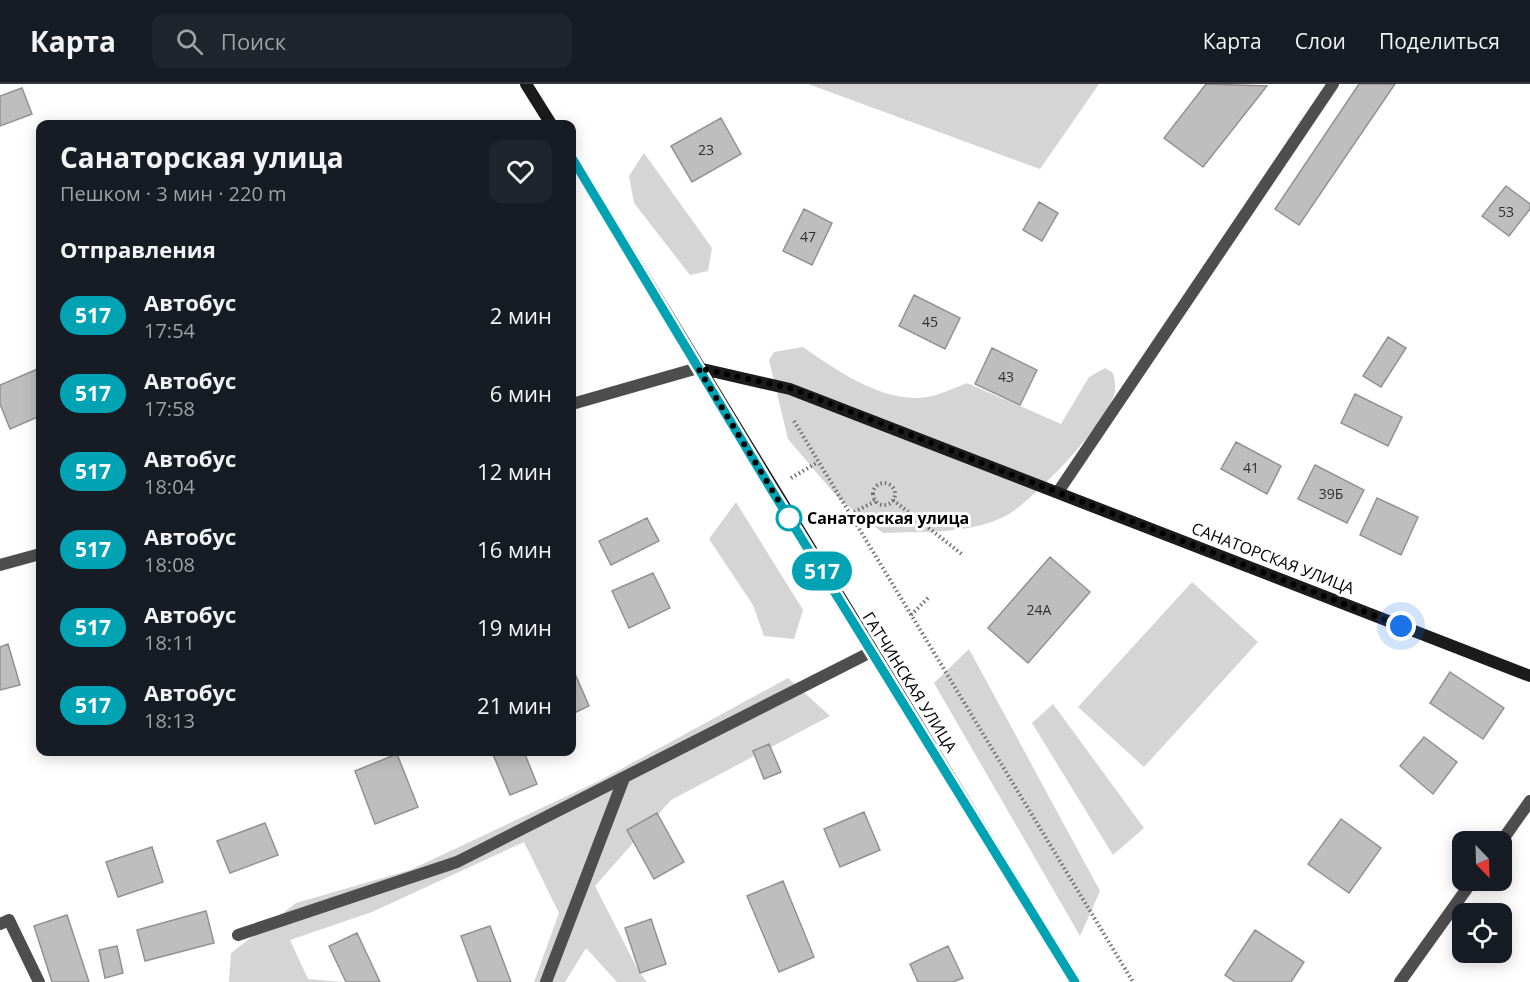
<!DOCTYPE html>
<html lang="ru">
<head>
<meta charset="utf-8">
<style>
  :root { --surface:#171b24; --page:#20242c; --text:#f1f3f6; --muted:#9ea1a6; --line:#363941 }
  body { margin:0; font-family:"Open Sans",sans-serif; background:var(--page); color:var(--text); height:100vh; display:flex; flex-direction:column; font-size:22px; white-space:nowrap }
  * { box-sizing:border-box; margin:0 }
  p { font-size:20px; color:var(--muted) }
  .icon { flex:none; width:33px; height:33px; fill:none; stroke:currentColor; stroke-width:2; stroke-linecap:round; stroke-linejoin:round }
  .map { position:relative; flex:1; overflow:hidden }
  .details { position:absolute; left:36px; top:36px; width:540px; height:636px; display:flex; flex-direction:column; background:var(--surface); border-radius:12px; box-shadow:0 3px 15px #0003 }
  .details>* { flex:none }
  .badge { padding:0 12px; border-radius:20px; font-size:21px; line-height:39px }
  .needle { width:39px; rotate:157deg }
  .fabs { position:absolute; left:1452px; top:747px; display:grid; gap:12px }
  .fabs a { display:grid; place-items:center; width:60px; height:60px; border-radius:12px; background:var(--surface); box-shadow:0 3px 15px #0003; font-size:30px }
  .you { position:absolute; width:30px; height:30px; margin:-15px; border:4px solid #fff; border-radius:50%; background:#1a73e8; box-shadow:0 0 0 9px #1a73e833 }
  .map>.badge { position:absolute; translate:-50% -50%; box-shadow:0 0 0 3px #fff }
  h2 { padding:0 24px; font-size:22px; line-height:54px }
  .round { display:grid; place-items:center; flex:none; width:63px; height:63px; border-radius:12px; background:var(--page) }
  .overview { display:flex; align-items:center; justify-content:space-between; height:102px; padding:0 24px }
  h1 { font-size:28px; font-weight:700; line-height:45px }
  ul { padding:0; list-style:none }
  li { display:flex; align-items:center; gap:18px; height:78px; padding:0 24px }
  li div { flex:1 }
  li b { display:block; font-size:22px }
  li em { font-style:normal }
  li .badge { min-width:66px; font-weight:700; text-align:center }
  header { display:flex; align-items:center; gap:36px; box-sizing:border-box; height:84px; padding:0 30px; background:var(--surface); border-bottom:2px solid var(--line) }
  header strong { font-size:28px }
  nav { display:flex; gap:33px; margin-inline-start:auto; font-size:21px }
  .search { width:420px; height:54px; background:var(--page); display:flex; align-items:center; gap:15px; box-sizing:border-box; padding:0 21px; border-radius:12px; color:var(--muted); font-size:22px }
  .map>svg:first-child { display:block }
  .green { fill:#d5d5d5 }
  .building { fill:#bebebe; stroke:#929292; stroke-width:1.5 }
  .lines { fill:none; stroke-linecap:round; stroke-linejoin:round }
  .path { stroke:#707070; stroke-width:4; stroke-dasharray:1.5 3; stroke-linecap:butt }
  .lane { stroke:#4e4e4e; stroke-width:12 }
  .street { stroke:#4e4e4e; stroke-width:12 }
  .secondary { stroke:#1b1b1b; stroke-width:12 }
  .line-casing { stroke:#fff; stroke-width:14 }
  .line { stroke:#00a3b4; stroke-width:9 }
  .walk { stroke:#000; stroke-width:6; stroke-dasharray:0 10.8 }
  .stop-dot { fill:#fff; stroke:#00a3b4; stroke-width:3 }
  .labels { text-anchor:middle; stroke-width:6; stroke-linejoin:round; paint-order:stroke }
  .number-label { font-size:14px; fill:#303030 }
  .stop-label { font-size:16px; font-weight:bold; fill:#000; stroke:#fff; text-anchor:start }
  .street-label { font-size:16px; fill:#000; stroke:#fff }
</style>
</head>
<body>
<header>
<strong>Карта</strong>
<div class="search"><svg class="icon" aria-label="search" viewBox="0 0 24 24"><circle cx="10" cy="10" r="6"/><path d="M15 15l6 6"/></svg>Поиск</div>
<nav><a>Карта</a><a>Слои</a><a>Поделиться</a></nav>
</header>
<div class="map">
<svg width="1530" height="898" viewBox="0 0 1530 898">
  <rect width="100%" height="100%" fill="#fff"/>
  <path class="green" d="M808,0h291l-59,85z
    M644,69l68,95 -4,23 -18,4 -56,-72 -5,-27z
    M803,263c33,23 81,57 124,50 13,-2 27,-9 40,-14l94,41 28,-47 16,-9 8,5c1,5 3,13 2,18 -4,29 -81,108 -106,123 -37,21 -85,17 -126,19l-44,-34 -51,-60 -19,-79 5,-8z
    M736,418l67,108 -9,29 -30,-3 -11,-31 -44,-66z
    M1192,498l66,60 -114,125 -66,-60z
    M969,565l131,242 -20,45 -146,-253z
    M788,594l42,38 -159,84 -76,86 44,86 8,10h-30l-31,-34 -21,34h-31l25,-69 -35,-71 -152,70 -82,28 18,39 36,3h-115l2,-29 65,-50 114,-33 189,-89z
    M1053,620l91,124 -31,27 -81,-132z"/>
  <path class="building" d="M1206,0l61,2 -64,81 -39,-29z
    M1359,0h36l-96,141 -24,-16z
    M22,4l10,26 -32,12v-30z
    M721,34l20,36 -49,28 -21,-36z
    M1506,102l24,18v5l-21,27 -27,-20z
    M1039,118l19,11 -16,28 -19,-11z
    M804,125l28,14 -20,42 -29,-14z
    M914,211l46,23 -15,31 -46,-23z
    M1388,253l18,11 -25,39 -18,-11z
    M992,264l45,22 -17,35 -45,-21z
    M40,284v48l-30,13 -10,-25v-19z
    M1355,310l47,23 -14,29 -47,-23z
    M1236,358l45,24 -14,28 -46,-25z
    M1315,381l49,25 -17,33 -49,-24z
    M1377,414l41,19 -17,38 -41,-20z
    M647,434l12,23 -48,24 -12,-24z
    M1050,473l40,35 -62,71 -40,-35z
    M653,489l17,35 -41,20 -17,-37z
    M8,560l12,41 -20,5v-43z
    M572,583l17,39 -17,8z
    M1450,588l54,36 -21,31 -53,-36z
    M1424,653l33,25 -24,32 -33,-28z
    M769,660l12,28 -17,7 -11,-28z
    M492,668h32l13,32 -27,11z
    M397,670l21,53 -43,17 -20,-53z
    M864,728l16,38 -40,17 -16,-38z
    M657,729l27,49 -30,17 -27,-49z
    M1341,735l40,29 -32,45 -41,-29z
    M265,739l13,32 -48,18 -13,-32z
    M152,763l11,35 -45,15 -12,-35z
    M783,797l31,76 -35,15 -32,-76z
    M206,827l8,32 -69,18 -8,-31z
    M67,831l22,67h-37l-18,-56z
    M651,835l15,45 -26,9 -15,-45z
    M490,842l21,56h-33l-17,-46z
    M1255,846l49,32 -13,20h-56l-10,-7z
    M357,849l23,49h-34l-17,-36z
    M117,862l6,27 -18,5 -6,-28z
    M948,862l15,32 -10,4h-35l-8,-18z"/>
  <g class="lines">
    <path class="path" d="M794,337l339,561
      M791,394l27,-16
      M873 410a11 11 0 1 1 22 0a11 11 0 1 1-22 0Z
      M893,416l70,55
      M850,430l26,-13
      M911,531l18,-18"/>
    <path class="lane" d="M546,898l78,-204"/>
    <path class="street" d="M572,320l126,-36
      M1058,408l275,-408
      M0,481l40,-11
      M1501,758l29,-41
      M0,840l9,-4 30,62
      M238,851l219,-73 414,-210
      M1400,898l73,-102"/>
    <path class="secondary" d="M526,0l25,40
      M572,74l503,824
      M698,284l92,21 740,287"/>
  </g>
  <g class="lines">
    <defs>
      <path id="line" d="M572,74l199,331 304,493"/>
    </defs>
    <use href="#line" class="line-casing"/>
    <use href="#line" class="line"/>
    <path class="walk" d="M789,434l-91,-150 92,20 611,238"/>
  </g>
  <circle class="stop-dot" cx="789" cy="434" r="12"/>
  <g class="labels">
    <g class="number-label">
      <text x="706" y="71">23</text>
      <text x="1506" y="133">53</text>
      <text x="808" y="158">47</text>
      <text x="930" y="243">45</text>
      <text x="1006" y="298">43</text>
      <text x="1251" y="389">41</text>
      <text x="1331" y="415">39Б</text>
      <text x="1039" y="531">24А</text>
    </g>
    <g class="stop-label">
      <text x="807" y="440">Санаторская улица</text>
    </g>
    <g class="street-label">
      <text transform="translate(1273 474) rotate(21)" y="6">САНАТОРСКАЯ УЛИЦА</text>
      <text transform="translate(910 598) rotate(58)" y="6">ГАТЧИНСКАЯ УЛИЦА</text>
    </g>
  </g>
</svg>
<div class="fabs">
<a><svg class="needle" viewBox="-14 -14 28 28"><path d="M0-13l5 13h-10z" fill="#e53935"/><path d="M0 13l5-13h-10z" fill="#9ea1a6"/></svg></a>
<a><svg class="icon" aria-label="locate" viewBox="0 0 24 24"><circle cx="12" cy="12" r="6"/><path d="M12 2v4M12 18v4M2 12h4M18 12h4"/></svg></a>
</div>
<div class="you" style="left:1401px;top:542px"></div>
<b class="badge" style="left:822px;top:487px;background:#00a3b4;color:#fff">517</b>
<section class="details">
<div class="overview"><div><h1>Санаторская улица</h1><p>Пешком · 3 мин · 220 m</p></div><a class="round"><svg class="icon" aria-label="heart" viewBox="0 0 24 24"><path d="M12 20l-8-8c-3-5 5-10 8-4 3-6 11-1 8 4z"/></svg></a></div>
<h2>Отправления</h2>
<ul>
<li><span class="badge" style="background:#00a3b4;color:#fff">517</span><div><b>Автобус</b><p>17:54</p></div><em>2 мин</em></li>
<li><span class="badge" style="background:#00a3b4;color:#fff">517</span><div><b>Автобус</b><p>17:58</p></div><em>6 мин</em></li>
<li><span class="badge" style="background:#00a3b4;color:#fff">517</span><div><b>Автобус</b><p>18:04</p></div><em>12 мин</em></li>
<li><span class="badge" style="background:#00a3b4;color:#fff">517</span><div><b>Автобус</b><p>18:08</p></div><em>16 мин</em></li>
<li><span class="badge" style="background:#00a3b4;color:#fff">517</span><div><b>Автобус</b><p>18:11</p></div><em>19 мин</em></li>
<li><span class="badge" style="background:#00a3b4;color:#fff">517</span><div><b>Автобус</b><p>18:13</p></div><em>21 мин</em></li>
</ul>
</section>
</div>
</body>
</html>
